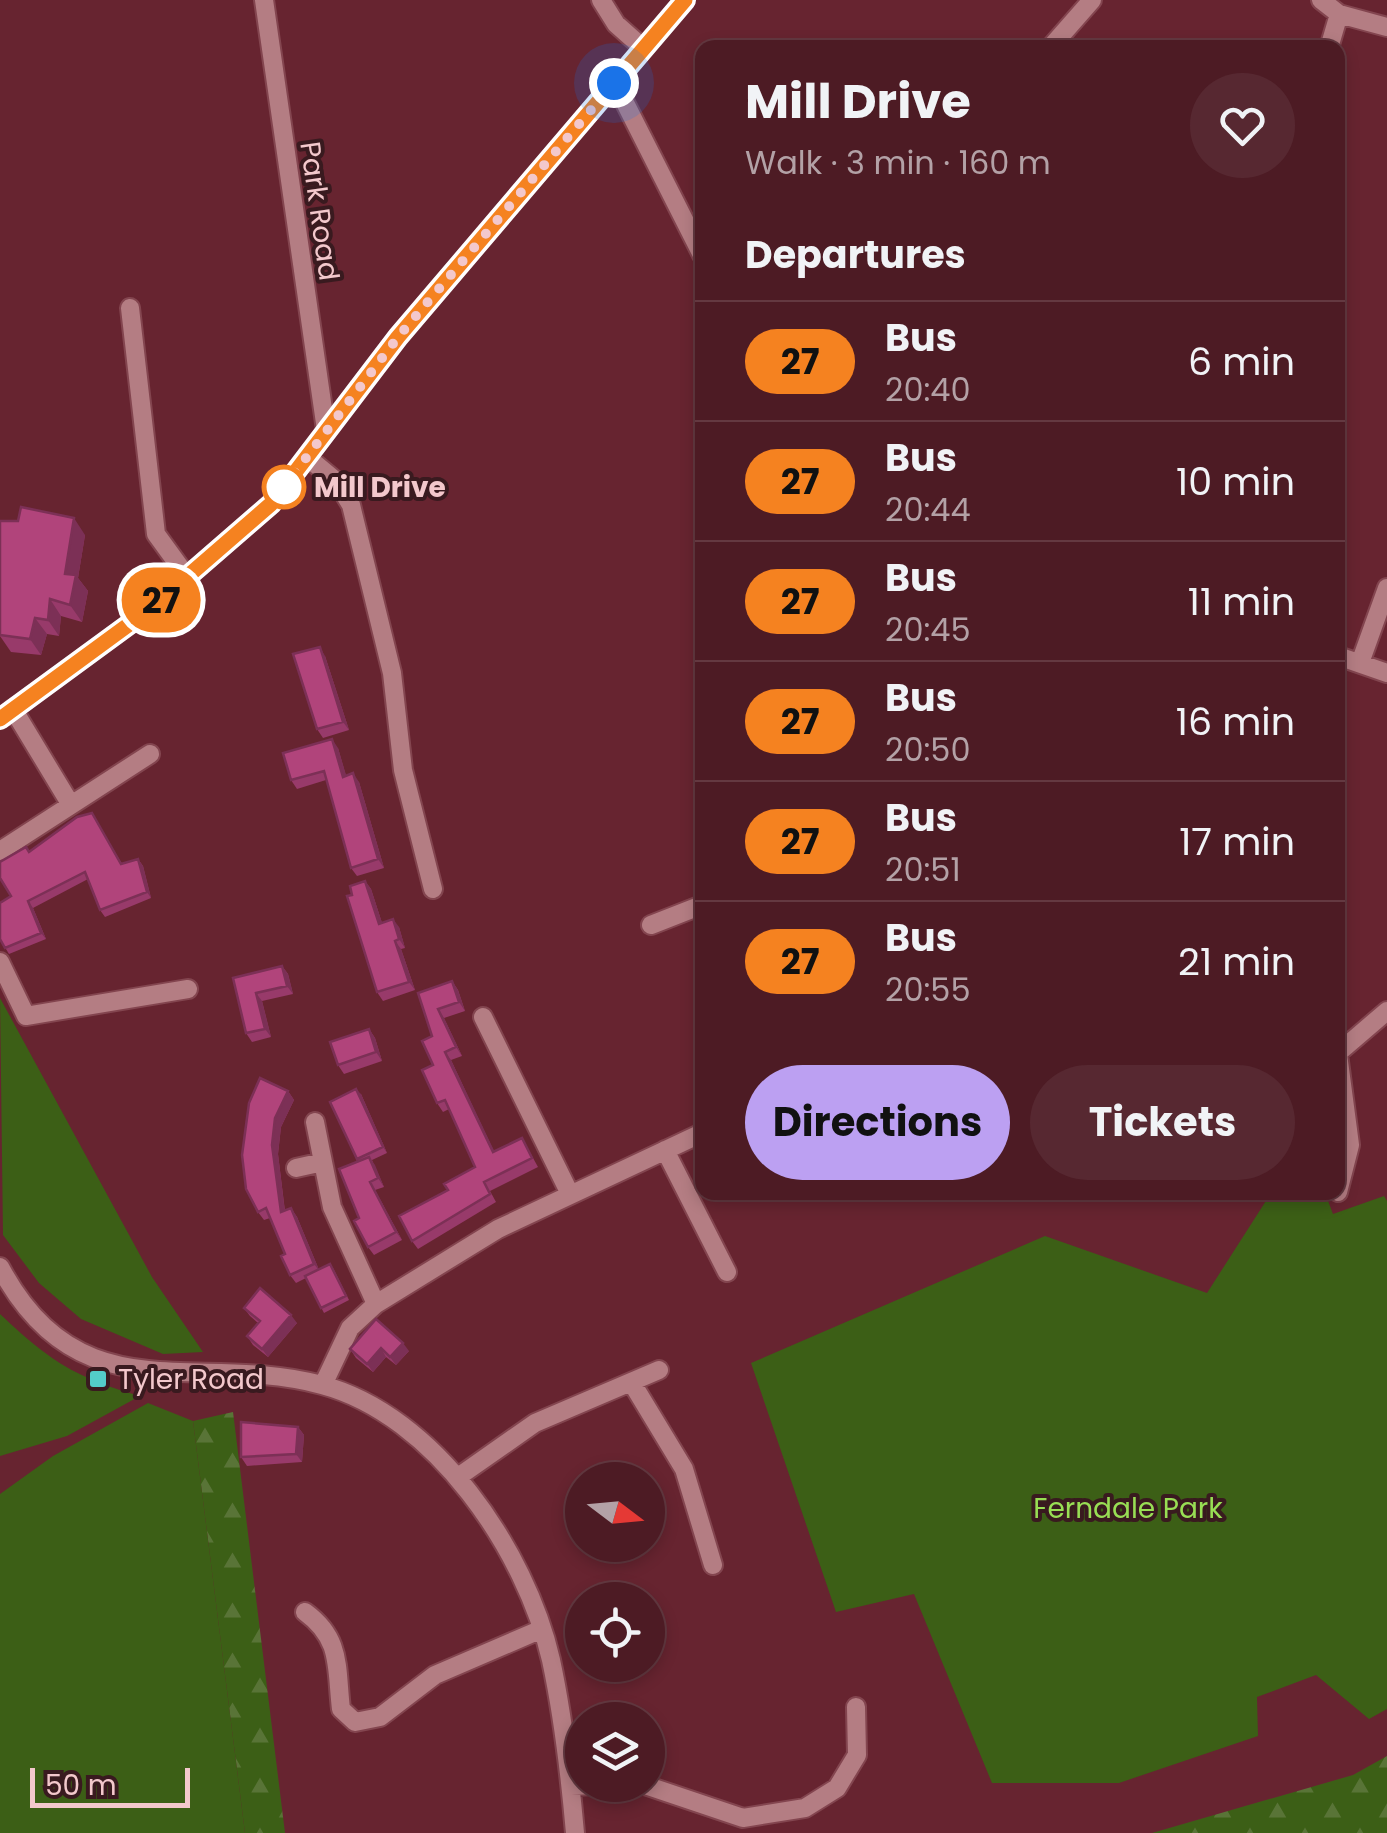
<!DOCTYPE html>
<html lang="en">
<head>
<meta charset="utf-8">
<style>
  :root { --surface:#4d1b24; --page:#572831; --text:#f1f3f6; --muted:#b3a1a6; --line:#643941; --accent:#bca0f2 }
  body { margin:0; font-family:Poppins,sans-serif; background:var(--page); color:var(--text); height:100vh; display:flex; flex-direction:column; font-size:38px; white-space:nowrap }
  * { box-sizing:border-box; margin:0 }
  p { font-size:32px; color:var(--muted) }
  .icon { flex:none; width:55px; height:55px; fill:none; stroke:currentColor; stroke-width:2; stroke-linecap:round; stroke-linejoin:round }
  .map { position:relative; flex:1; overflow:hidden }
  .sheet { position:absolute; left:695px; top:40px; width:650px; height:1160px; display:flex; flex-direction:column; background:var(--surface); border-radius:20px; box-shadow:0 5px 15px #0003,0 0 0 2px var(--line) }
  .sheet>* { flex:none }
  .badge { padding:0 20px; border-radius:32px; font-size:35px; line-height:65px }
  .needle { width:65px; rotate:106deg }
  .controls { position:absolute; left:565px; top:1462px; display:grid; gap:20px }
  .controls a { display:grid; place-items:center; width:100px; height:100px; border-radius:50%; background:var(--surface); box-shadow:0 5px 15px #0003,0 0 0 2px var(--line); font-size:50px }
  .scale { position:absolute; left:30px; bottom:25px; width:160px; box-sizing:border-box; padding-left:10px; border:5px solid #f3c8cc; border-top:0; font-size:28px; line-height:35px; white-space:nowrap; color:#f3c8cc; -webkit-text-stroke:8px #391a1f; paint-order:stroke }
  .you { position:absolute; width:50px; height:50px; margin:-25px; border:8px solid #fff; border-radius:50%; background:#1a73e8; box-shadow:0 0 0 15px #1a73e833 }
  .map>.badge { position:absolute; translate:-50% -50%; box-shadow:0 0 0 5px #fff }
  h2 { padding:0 50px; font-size:38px; line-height:90px }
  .round { display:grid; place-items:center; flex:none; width:105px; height:105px; border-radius:52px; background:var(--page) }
  .head { display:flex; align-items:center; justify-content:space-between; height:170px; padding:0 50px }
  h1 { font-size:48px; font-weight:700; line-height:75px }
  .cta { display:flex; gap:20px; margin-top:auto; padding:20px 50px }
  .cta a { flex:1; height:115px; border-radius:60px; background:var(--accent); color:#111; font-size:40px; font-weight:700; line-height:115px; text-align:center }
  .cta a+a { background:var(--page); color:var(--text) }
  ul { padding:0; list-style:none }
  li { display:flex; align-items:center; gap:30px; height:120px; padding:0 50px; border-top:2px solid var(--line) }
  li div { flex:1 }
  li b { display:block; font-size:38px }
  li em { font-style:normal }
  li .badge { min-width:110px; font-weight:700; text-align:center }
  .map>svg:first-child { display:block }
  .forest { fill:url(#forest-firs) }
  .park { fill:#3c5f16 }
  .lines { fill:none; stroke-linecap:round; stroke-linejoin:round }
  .minor-casing { stroke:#83454f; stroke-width:22 }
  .minor { stroke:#b47d83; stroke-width:18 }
  .wall { fill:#983a6a }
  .shaded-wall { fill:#7c3056 }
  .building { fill:#b1447b; stroke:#7c3056; stroke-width:2.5 }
  .line-casing { stroke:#fff; stroke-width:22 }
  .line { stroke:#f58220; stroke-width:15 }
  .walk { stroke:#f3c8cc; stroke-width:10; stroke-dasharray:0 18 }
  .stop-dot { fill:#fff; stroke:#f58220; stroke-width:5 }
  .poi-dot { fill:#53cdc9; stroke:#391a1f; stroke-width:4 }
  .labels { text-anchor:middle; stroke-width:8; stroke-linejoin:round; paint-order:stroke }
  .street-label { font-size:28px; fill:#f3c8cc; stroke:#391a1f }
  .stop-label { font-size:28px; font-weight:bold; fill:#f3c8cc; stroke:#391a1f; text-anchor:start }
  .poi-label { font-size:28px; fill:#f3c8cc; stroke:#391a1f; text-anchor:start }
  .park-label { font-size:28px; fill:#98de54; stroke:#391a1f }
</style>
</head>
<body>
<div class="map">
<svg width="1387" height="1833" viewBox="0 0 1387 1833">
  <defs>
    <pattern id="forest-firs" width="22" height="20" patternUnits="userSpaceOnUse" patternTransform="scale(2.5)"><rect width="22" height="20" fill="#3c5f16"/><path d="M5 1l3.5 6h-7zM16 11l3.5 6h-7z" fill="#597437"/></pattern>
  </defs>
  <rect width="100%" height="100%" fill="#672430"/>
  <path class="forest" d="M233,1412l52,421h-40l-52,-412z
    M1387,1756v77h-235l201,-58z"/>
  <path class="park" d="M0,998l152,279 51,75 -40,2 -82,-35 -42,-36 -36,-48z
    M1271,1193h54l8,21 51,-18 3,5v508l-18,10 -53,-44 -59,22 1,39 -139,47h-127l-78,-189 -78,18 -85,-249 294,-127 162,57z
    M0,1314c50,47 74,63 140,82l-73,40 -67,20z
    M148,1403l45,18 52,412h-245v-339l53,-38z"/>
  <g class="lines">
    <defs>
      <path id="minor" d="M264,0l62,430
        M601,0l15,24 27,24
        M1321,0l18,14 48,13
        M1050,48l42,-48
        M1329,48l10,-34
        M615,83l87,172
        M130,308l26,226 32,44
        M307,457l30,25 14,23 41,168 11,97 30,119
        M1338,656l49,17
        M1360,663l27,-75
        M13,709l58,96
        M0,719l150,-110 121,-105 127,-167 287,-337
        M0,851l150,-97
        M651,925l51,-20
        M0,962l26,54 162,-27
        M483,1017l86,175
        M1338,1053l49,-42
        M1338,1054l12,91 -12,47
        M315,1122l17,85 44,97
        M665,1150l62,122
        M296,1168l27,-6
        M0,1267c80,150 196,84 322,118 113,30 204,166 229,275 12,56 19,116 24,173
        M632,1383l52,86 29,96
        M323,1385l27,-57 26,-24 122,-75 204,-96
        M458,1477l77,-54 124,-53
        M305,1612c37,27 31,55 36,97l14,13 25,-5 55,-42 107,-46
        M645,1785l98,33 62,-10 32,-20 20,-33 -1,-48
        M571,1786l24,-1"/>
    </defs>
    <use href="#minor" class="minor-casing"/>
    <use href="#minor" class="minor"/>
  </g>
  <path class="wall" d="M0,521l85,14 -7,43 10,13 -6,31 -21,-6 -2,20 -12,-2 -6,21 -30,-3 -11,-16z
    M325,656l24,74 -26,8 -6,-9z
    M338,748l8,28 13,6 25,86 -27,8 -6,-8 -25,-88 -29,9 -6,-9z
    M92,813l30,51 16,-5 5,7 8,32 -46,19 -5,-7 -12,-31 -55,29 13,31 -37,15 -9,-15 11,-43z
    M365,881l6,8 11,34 17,4 6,21 -4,1 14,41 -32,11 -6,-9 -25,-97z
    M282,966l6,8 5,20 -31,7 9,36 -19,5 -6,-9 -13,-55z
    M452,981l6,9 7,21 -21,7 18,38 -11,4 43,92 28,-14 16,29 -48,24 6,11 -78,47 -6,-8 36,-51 27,-23 -26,-58 -6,3 -6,-9 -4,-38 -1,-29 -14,-43z
    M369,1029l6,9 7,23 -38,13 -6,-9z
    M288,1091l6,9 -13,27 -3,27 7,57 6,-3 6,9 22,53 14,-2 16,32 -25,13 -18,-35 -10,5 -6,-8 -5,-21 -15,-36 -6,2 -6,-8z
    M361,1094l26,59 -15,7 12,27 -9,3 27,50 -28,15 -6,-8 -9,-29v-57l-29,-59z
    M244,1308l53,15 -29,34 -15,-12 -6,-9 11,-13 -8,-7z
    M350,1349l59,2 -13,14 -10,-8 -13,15 -17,-14z
    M298,1427l6,8 -2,27 -55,4 -6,-9z"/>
  <path class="shaded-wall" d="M74,518l11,17 -7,43 10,13 -6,31 -12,-17 -5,-31z
    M50,599l11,17 -2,20 -11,-16z
    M35,618l12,16 -6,21 -11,-16z
    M320,647l5,9 24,74 -6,-8z
    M332,739l6,9 11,37 -6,-8z
    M353,773l6,9 25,86 -6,-9z
    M138,859l5,7 8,32 -4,-6z
    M365,881l6,8 14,43 -6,-8z
    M28,901l5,7 13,31 -5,-6z
    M393,919l6,8 6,21 -6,-9z
    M395,941l6,8 14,41 -6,-8z
    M282,966l6,8 5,20 -6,-8z
    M452,981l6,9 7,21 -6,-9z
    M256,993l6,8 9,36 -6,-8z
    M438,1009l6,9 18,38 -6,-9z
    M369,1029l6,9 7,23 -6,-9z
    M445,1052l6,8 48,101 -6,-9z
    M356,1089l5,5 26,59 -4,-6z
    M288,1091l6,9 -13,27 -3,27 8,67 -5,-9 -9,-67 3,-27z
    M369,1157l6,8 9,22 -6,-9z
    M370,1182l5,8 27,50 -6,-8z
    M291,1208l6,9 23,55 -6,-8z
    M291,1315l6,8 -29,34 -6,-8z
    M403,1343l6,8 -13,14 -6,-8z
    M381,1348l5,9 -13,15 -6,-8z
    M298,1427l6,8 -2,27 -6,-8z"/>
  <path class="building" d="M21,507l53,11 -9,56 11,1 -6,30 -20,-6 -2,21 -13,-2 -5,21 -30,-4v-114h18z
    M320,647l23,75 -26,7 -24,-75z
    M332,739l11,38 10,-4 25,86 -27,9 -27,-97 -33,9 -8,-27z
    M92,813l29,51 17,-5 9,33 -47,18 -15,-38 -57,29 13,32 -36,15 -5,-9v-36l11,-7 -11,-18v-16l26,-15 3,5 48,-35z
    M365,881l14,43 14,-5 6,20 -4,2 14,41 -32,10 -30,-96 5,-1 -2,-9z
    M282,966l5,20 -31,7 9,36 -19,4 -13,-55z
    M452,981l7,21 -21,7 18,38 -11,5 48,100 29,-14 10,20 -48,24 6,12 -78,47 -13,-25 49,-26 -4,-6 31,-17 -30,-67 -8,3 -15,-33 11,-5 -11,-24 10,-5 -14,-43z
    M369,1029l7,23 -38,13 -8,-23z
    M260,1078l28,13 -13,27 -3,27 9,67 10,-4 23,56 -24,11 -9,-19 4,-2 -19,-46 -8,4 -12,-23 -4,-34 7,-52z
    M356,1089l27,58 -26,12 -27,-57z
    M369,1157l9,21 -8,4 26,50 -28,15 -14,-26 5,-3 -20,-49z
    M330,1264l16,32 -25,12 -16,-32z
    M260,1288l31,27 -29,34 -15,-13 13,-15 -16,-13z
    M376,1319l27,24 -13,14 -9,-9 -14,16 -17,-15z
    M241,1422l57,5 -2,27 -55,3z"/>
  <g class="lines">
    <defs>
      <path id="line" d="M0,719l150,-110 121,-105 127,-167 287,-337"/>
    </defs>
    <use href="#line" class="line-casing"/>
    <use href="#line" class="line"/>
    <path class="walk" d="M284,487l114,-150 216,-254"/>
  </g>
  <circle class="stop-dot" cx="284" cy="487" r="20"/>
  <rect class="poi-dot" x="88" y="1369" width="20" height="20" rx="5"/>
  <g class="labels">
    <g class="street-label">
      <text transform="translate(320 211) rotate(82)" y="10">Park Road</text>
    </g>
    <g class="stop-label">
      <text x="314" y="497">Mill Drive</text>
    </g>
    <g class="poi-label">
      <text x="118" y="1389">Tyler Road</text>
    </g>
    <g class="park-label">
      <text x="1128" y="1518">Ferndale Park</text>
    </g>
  </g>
</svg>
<div class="controls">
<a><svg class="needle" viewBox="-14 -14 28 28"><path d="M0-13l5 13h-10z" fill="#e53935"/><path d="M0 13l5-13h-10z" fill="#b3a1a6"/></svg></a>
<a><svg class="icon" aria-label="locate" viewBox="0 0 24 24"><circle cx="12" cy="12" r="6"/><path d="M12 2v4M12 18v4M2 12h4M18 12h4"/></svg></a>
<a><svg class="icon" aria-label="layers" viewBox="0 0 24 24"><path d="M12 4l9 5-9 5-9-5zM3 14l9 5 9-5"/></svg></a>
</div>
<div class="scale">50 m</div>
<div class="you" style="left:614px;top:83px"></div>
<b class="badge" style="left:161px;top:600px;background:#f58220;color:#111">27</b>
<section class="sheet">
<div class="head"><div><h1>Mill Drive</h1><p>Walk · 3 min · 160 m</p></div><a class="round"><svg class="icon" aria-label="heart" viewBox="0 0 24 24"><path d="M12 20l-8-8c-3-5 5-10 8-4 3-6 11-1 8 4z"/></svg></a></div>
<h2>Departures</h2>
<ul>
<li><span class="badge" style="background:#f58220;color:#111">27</span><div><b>Bus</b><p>20:40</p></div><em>6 min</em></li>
<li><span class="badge" style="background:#f58220;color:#111">27</span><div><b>Bus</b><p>20:44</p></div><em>10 min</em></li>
<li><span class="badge" style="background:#f58220;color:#111">27</span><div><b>Bus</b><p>20:45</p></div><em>11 min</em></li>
<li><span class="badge" style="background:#f58220;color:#111">27</span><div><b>Bus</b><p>20:50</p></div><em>16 min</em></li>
<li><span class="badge" style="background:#f58220;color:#111">27</span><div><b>Bus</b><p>20:51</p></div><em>17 min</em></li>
<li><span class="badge" style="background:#f58220;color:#111">27</span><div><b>Bus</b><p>20:55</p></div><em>21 min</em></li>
</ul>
<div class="cta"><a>Directions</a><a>Tickets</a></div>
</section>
</div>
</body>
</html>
